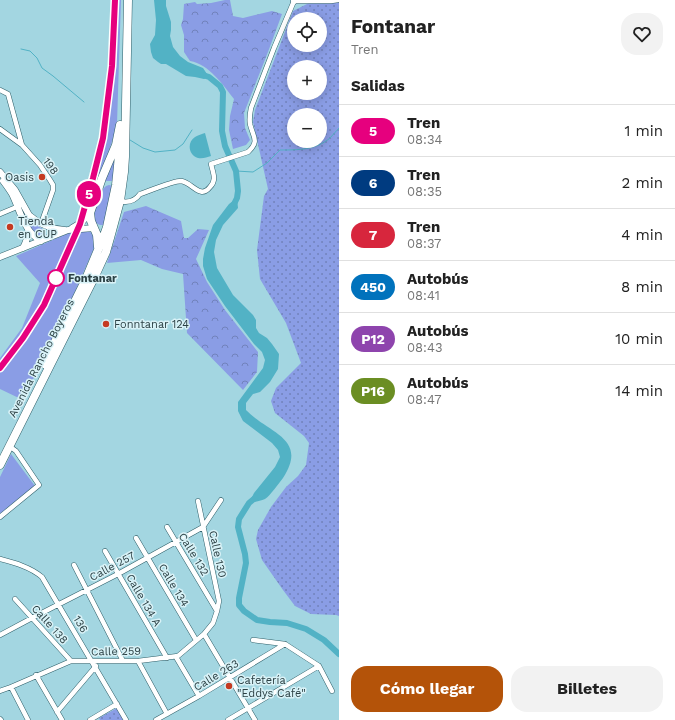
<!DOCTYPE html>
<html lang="es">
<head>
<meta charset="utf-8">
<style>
  :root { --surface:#fff; --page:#f2f2f2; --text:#222; --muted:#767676; --line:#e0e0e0; --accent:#b45309 }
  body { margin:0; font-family:"Work Sans",sans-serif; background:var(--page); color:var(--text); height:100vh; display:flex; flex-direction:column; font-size:15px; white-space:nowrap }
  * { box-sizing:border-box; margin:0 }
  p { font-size:13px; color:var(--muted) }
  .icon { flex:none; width:22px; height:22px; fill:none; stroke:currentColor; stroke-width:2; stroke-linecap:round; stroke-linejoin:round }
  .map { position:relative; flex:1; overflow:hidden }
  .sheet { display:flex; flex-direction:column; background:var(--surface); width:336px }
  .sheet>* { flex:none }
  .badge { padding:0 8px; border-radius:13px; font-size:14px; line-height:26px }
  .buttons { position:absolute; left:287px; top:12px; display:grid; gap:8px }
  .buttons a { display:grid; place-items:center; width:40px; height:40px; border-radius:50%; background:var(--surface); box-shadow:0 2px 10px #0003; font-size:20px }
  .map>.badge { position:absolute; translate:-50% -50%; box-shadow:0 0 0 2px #fff }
  h2 { padding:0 12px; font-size:15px; line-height:36px }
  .round { display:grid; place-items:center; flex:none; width:42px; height:42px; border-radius:16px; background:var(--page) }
  .head { display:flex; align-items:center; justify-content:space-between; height:68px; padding:0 12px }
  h1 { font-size:19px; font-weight:700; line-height:30px }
  .action { display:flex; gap:8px; margin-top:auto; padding:8px 12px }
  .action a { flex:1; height:46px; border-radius:16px; background:var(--accent); color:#fff; font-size:16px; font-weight:700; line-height:46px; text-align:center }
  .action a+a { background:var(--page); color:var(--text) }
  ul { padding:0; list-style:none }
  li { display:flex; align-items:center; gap:12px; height:52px; padding:0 12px; border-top:1px solid var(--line) }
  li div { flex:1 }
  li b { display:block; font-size:15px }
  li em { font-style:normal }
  li .badge { min-width:44px; font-weight:700; text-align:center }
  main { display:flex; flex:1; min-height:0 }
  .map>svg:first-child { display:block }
  .green { fill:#8a9de5 }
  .forest { fill:url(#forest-crowns) }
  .park { fill:url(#park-dots); fill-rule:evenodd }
  .water { fill:#52b2c5 }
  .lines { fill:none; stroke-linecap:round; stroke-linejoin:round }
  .stream { stroke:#52b2c5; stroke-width:1 }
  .river { stroke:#52b2c5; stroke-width:6 }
  .street-casing { stroke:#2f5f69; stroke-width:5.5 }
  .secondary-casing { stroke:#2f5f69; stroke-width:7 }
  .highway-casing { stroke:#2f5f69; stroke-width:9 }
  .street { stroke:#fff; stroke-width:4.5 }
  .secondary { stroke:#fff; stroke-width:6 }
  .highway { stroke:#fff; stroke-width:8 }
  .rail-casing { stroke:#405a5f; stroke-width:2.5 }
  .rail { stroke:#d9f2f7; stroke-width:1; stroke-dasharray:3; stroke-linecap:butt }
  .line-casing { stroke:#fff; stroke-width:9 }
  .line { stroke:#e6007e; stroke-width:6 }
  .poi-dot { fill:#c53a21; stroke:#d9f2f7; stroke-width:1.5 }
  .stop-dot { fill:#fff; stroke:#e6007e; stroke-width:2 }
  .labels { text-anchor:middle; stroke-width:3; stroke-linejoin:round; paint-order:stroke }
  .street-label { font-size:11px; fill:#2c4145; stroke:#d9f2f7 }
  .poi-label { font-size:11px; fill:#2c4145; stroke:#d9f2f7; text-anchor:start }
  .stop-label { font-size:11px; font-weight:bold; fill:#2c4145; stroke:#d9f2f7; text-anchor:start }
</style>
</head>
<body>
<main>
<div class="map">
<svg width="339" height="720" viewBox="0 0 339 720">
  <defs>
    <pattern id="forest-crowns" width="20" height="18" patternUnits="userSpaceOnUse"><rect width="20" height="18" fill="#8a9de5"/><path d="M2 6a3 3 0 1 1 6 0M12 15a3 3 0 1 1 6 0" fill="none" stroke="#7182bb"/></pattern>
    <pattern id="park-dots" width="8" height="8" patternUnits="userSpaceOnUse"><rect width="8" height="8" fill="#8a9de5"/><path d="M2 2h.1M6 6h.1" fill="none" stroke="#7182bb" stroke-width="1.8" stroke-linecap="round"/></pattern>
  </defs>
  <rect width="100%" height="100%" fill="#a3d6e1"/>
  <path class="green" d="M117,0h4l-4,124c-5,19 -11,38 -21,56l-1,-2c10,-35 17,-71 20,-108 2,-23 1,-47 2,-70z
    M115,155l-1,26h-9l9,-25z
    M109,185l4,1 -8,39h-5l-4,-2 -3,-8 1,-3 9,-23 3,-3z
    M23,209l6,10 16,12 1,3 -2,3h-3l-11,-6 -8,-21z
    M89,231c6,4 5,9 6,15l-25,57 -47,97 -23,-11v-31l22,-30 18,-45 -24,-27 55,-24z
    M11,454l24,32 -35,28v-37z"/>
  <path class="forest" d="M225,0h5l3,16 10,2 29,-7 10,3 -14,38 -24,61 1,15 5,12 -4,5 -13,4 -4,-19 1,-14 4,-17c-11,-14 -25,-35 -44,-38l-6,-9v-17l-3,-10 2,-6 1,-15 11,-2 2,2 14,-1z
    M146,206l35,15 3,17h4l10,-9 11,1 -13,29 11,23 18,28 33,42 -1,20 -14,18 -56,-57 -4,-59 -21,-5 -21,-9 -34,3 17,-51z"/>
  <path class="park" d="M309,0h30v616l-3,-1 -25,-1 -16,-8 -12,-16 -21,-30 -6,-21 2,-9 13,-23 15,-20 12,-11 8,-11 3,-22 -5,-7 -29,-23 -4,-12 5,-13 25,-25 -15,-40 -26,-44 -3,-29 7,-54 4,-7 -15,-67 2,-12 38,-99 16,-8zM294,19h26v26h-26zM294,67h26v26h-26zM294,115h26v26h-26z
    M117,708l7,12h-24l-1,-2z"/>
  <path class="water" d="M154,0h12v6l5,16v8l-1,6 3,11 7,9 8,6 15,6 6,9 -5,2 -9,-2 -9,-1 -20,-12h-5l-3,-2 -5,-4 -2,-6 -1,-8 5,-9 1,-15z
    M205,133l6,23c-4,1 -8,3 -13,2 -10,-3 -11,-16 -3,-21 3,-2 7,-3 10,-4z
    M237,198l1,10 -15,17 -7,15 -2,12 3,16 16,27 20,20 3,5v8l3,5 8,5 5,6 7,10 -1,15 -8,13 -10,10 -7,2 -7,9v7c22,23 63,28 37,68 -4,5 -13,18 -18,21 -5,2 -11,3 -16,4l5,-10 21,-26 5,-10 -2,-7 -6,-7 -29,-22 -5,-10v-9l25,-34 2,-8 -3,-8 -8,-8 -29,-38 -18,-27 -4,-13v-7l2,-11 8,-23 16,-21z"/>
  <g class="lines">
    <path class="stream" d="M21,49l9,2 7,7 5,10 11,8 31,26
      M130,140l13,8 12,4 20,-2 8,-6 9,-14
      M236,171l17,1 14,-9 13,-13c18,0 36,0 50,-12 3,-3 6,-7 9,-10"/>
    <path class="river" d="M203,75l6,2 11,9 3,6 -1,39 3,15 11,25 2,20 -1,7 -3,6
      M255,498l-6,5 -10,16 -1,8 7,27 1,9 -7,35v7l5,6 13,9 13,2 17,1 19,6 18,11 15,14"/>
    <defs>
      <path id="street" d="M0,90l8,4 14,51
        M0,129l22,16 18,20 10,15 3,5v5l-12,34
        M120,201c8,2 15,0 20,-7 9,-3 33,-13 41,-13 11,1 19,19 29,6 7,-7 3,-14 1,-23l37,-12c12,-11 5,-15 2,-28 -1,-6 0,-11 1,-16l23,-60 20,-47h37l7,-1
        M0,214l19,-8
        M0,517l39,-32 -23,-34 -7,-5
        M167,527l50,84
        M136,538l60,102
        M105,551l62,107
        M0,559c15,4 30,8 42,18l84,143
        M74,565l49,96
        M15,599l56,62
        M204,634l51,86
        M0,635l32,-17 86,-44 85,-47 18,-27
        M253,640l32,4 34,22 13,25
        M176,657l23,39
        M138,661l29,53
        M36,675l26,45
        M11,687l17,33
        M0,691l11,-4 60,-26h67l40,-5 26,-22 9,-11 4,-12 2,-10 -21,-100
        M57,712l39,-46
        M0,719l1,1
        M90,720l27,-16
        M156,720l43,-24 86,-52
        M228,720l91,-54"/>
      <path id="secondary" d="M294,1v-1
        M0,172l15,18 14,25c11,10 22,14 36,15
        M3,181c3,4 6,8 9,13 8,16 12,38 29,47
        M72,228l10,-6 8,-9
        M23,248c3,-6 6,-12 5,-19
        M0,257l63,-25 5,-2 26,-2"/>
      <path id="highway" d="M98,247l-1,-12 -6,-14 -1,-8 12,-35 14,-33 4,-20
        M44,364l41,-83 18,-43 4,-11 9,-42 2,-19 2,-23
        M0,465l95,-189 11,-24 4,-14 10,-37 4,-29 1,-15 3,-157"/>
    </defs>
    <use href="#street" class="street-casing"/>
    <use href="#secondary" class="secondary-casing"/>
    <use href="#highway" class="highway-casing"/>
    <use href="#street" class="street"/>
    <use href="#secondary" class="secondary"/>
    <use href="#highway" class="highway"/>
    <defs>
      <path id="rail" d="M0,368l23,-30 21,-33 36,-81 13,-46 10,-40 10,-72 2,-66"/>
    </defs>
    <use href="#rail" class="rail-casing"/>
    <use href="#rail" class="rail"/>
  </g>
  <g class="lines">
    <defs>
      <path id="line" d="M0,368l23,-30 21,-33 36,-81 13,-46 10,-40 9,-72 3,-66"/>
    </defs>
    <use href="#line" class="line-casing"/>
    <use href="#line" class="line"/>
  </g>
  <g class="poi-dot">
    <circle cx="42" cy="177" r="4"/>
    <circle cx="10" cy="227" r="4"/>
    <circle cx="106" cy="324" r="4"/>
    <circle cx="229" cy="686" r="4"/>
  </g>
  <circle class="stop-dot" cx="56" cy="278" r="8"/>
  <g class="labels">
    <g class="street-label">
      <text transform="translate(51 166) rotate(54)" y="4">198</text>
      <text transform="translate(41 358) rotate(-63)" y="4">Avenida Rancho Boyeros</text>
      <text transform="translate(194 554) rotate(59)" y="4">Calle 132</text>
      <text transform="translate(218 554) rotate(78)" y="4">Calle 130</text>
      <text transform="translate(112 566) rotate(-28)" y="4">Calle 257</text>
      <text transform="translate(174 585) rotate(59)" y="4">Calle 134</text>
      <text transform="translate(144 600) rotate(60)" y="4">Calle 134 A</text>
      <text transform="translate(50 624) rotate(48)" y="4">Calle 138</text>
      <text transform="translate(81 624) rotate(59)" y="4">136</text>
      <text transform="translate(116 651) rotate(-1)" y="4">Calle 259</text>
      <text transform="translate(216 675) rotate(-31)" y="4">Calle 263</text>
    </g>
    <g class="poi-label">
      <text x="34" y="181" text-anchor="end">Oasis</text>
      <text x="18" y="225">Tienda<tspan x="18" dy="13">en CUP</tspan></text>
      <text x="114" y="328">Fonntanar 124</text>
      <text x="237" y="684">Cafetería<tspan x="237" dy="13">"Eddys Café"</tspan></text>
    </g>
    <g class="stop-label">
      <text x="68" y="282">Fontanar</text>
    </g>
  </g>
</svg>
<div class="buttons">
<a><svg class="icon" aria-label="locate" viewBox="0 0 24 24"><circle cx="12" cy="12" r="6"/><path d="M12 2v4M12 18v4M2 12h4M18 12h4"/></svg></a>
<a>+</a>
<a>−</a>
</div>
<b class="badge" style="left:89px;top:194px;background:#e6007e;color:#fff">5</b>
</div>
<section class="sheet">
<div class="head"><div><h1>Fontanar</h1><p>Tren</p></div><a class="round"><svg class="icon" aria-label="heart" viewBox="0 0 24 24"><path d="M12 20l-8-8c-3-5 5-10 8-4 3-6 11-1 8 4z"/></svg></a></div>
<h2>Salidas</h2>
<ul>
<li><span class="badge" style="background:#e6007e;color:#fff">5</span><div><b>Tren</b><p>08:34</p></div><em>1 min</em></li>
<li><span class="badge" style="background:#003b80;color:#fff">6</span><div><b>Tren</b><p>08:35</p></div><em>2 min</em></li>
<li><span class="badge" style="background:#d7263d;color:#fff">7</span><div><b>Tren</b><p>08:37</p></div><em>4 min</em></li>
<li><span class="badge" style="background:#0072bc;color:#fff">450</span><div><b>Autobús</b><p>08:41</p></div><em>8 min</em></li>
<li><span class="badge" style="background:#8e44ad;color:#fff">P12</span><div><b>Autobús</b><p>08:43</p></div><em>10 min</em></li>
<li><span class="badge" style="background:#6b8e23;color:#fff">P16</span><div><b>Autobús</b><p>08:47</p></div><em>14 min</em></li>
</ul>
<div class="action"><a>Cómo llegar</a><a>Billetes</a></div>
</section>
</main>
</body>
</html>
